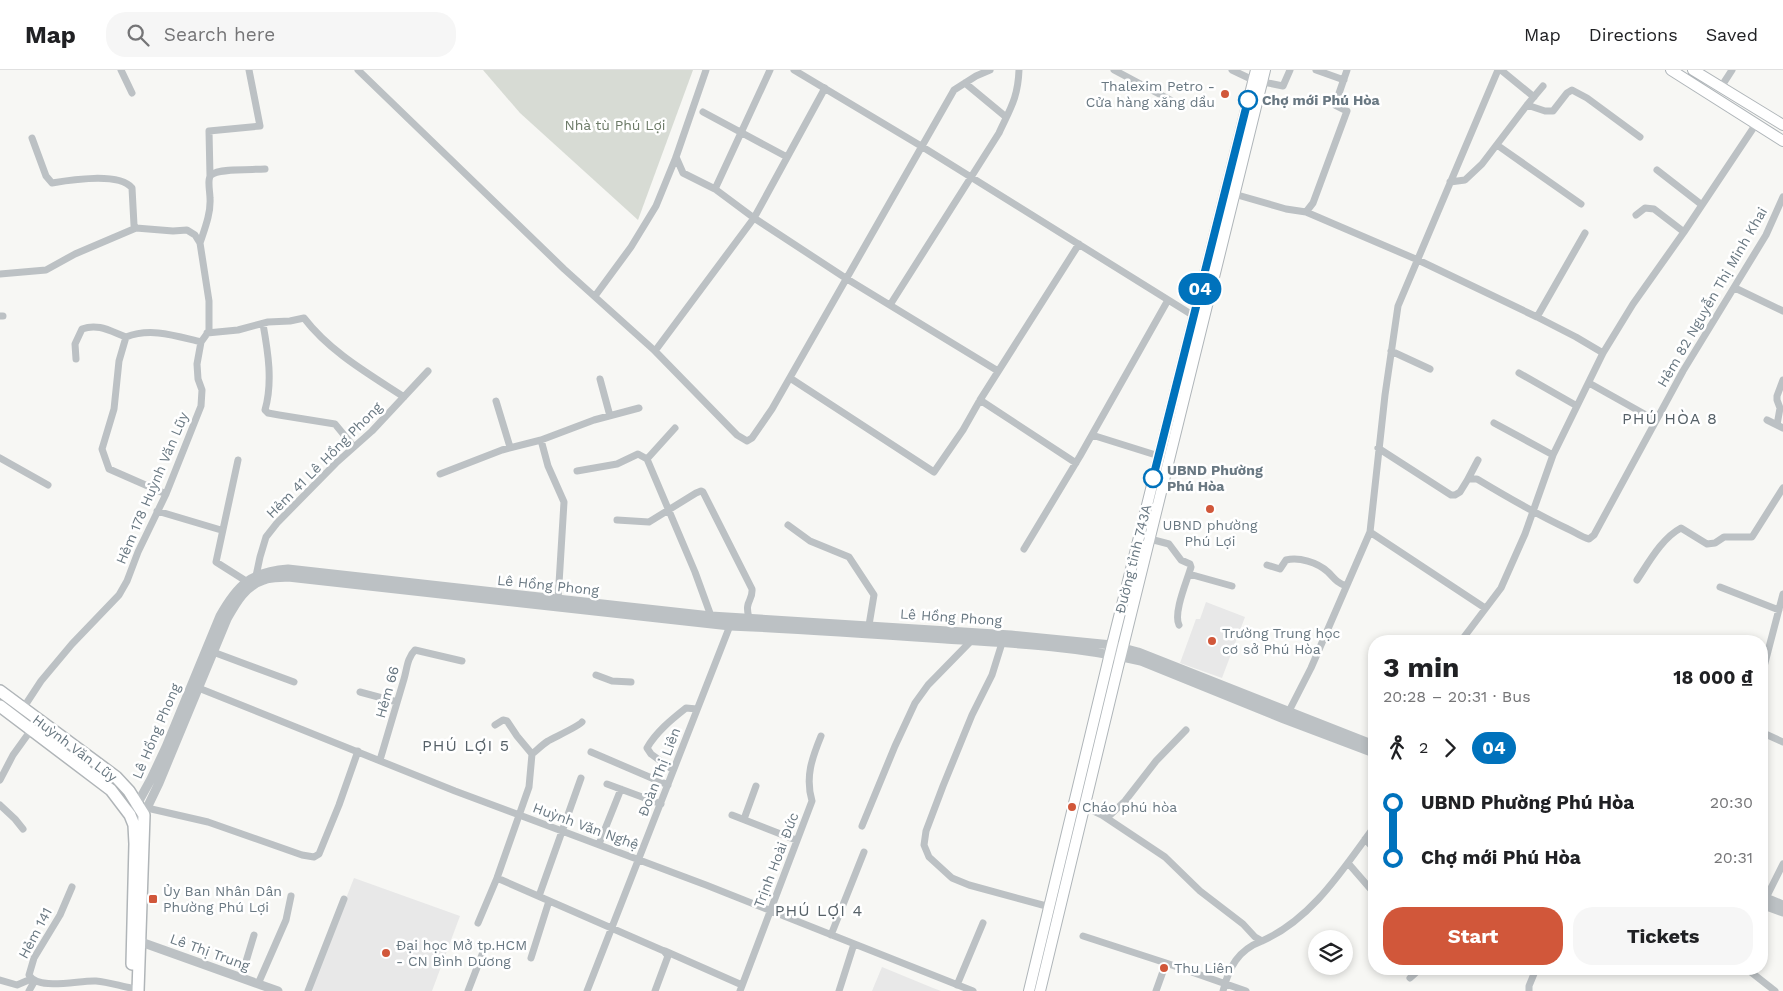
<!DOCTYPE html>
<html lang="en">
<head>
<meta charset="utf-8">
<style>
  :root { --surface:#fff; --page:#f6f6f6; --text:#202124; --muted:#757577; --line:#e0e0e0; --accent:#d1573a }
  body { margin:0; font-family:"Work Sans",sans-serif; background:var(--page); color:var(--text); height:100vh; display:flex; flex-direction:column; font-size:19px; white-space:nowrap }
  * { box-sizing:border-box; margin:0 }
  p { font-size:16px; color:var(--muted) }
  .icon { flex:none; width:28px; height:28px; fill:none; stroke:currentColor; stroke-width:2; stroke-linecap:round; stroke-linejoin:round }
  .map { position:relative; flex:1; overflow:hidden }
  .sheet { position:absolute; left:1368px; top:565px; width:400px; height:340px; display:flex; flex-direction:column; background:var(--surface); border-radius:20px; box-shadow:0 2px 8px #0003 }
  .sheet>* { flex:none }
  .badge { padding:0 10px; border-radius:16px; font-size:18px; line-height:32px }
  .tools { position:absolute; left:1308px; top:860px; display:grid; gap:10px }
  .tools a { display:grid; place-items:center; width:45px; height:45px; border-radius:50%; background:var(--surface); box-shadow:0 2px 8px #0003; font-size:25px }
  .map>.badge { position:absolute; translate:-50% -50%; box-shadow:0 0 0 2px #fff }
  .legs { display:flex; align-items:center; gap:8px; height:55px; padding:0 15px; font-size:16px }
  .legs p { margin-inline-start:auto }
  .summary { display:flex; align-items:center; justify-content:space-between; height:85px; padding:0 15px }
  h1 { font-size:28px; font-weight:700; line-height:38px }
  .button { display:flex; gap:10px; margin-top:auto; padding:10px 15px }
  .button a { flex:1; height:58px; border-radius:20px; background:var(--accent); color:#fff; font-size:20px; font-weight:700; line-height:58px; text-align:center }
  .button a+a { background:var(--page); color:var(--text) }
  ul { padding:0 15px; list-style:none }
  li { display:flex; align-items:center; gap:18px; height:55px; font-size:19px }
  li i { display:grid; place-items:center; width:8px; height:100%; margin:0 6px; background:currentColor }
  li i::after { content:''; width:12px; height:12px; margin:-6px; border:4px solid; border-radius:50%; background:var(--surface) }
  li p { margin-inline-start:auto }
  li:first-child i { background:linear-gradient(#0000 50%,currentColor 0) }
  li:last-child i { background:linear-gradient(currentColor 50%,#0000 0) }
  header { display:flex; align-items:center; gap:30px; box-sizing:border-box; height:70px; padding:0 25px; background:var(--surface); border-bottom:1px solid var(--line) }
  header strong { font-size:24px }
  nav { display:flex; gap:28px; margin-inline-start:auto; font-size:18px }
  .search { width:350px; height:45px; background:var(--page); display:flex; align-items:center; gap:12px; box-sizing:border-box; padding:0 18px; border-radius:20px; color:var(--muted); font-size:19px }
  .map>svg:first-child { display:block }
  .built { fill:#e8e8e8 }
  .green { fill:#d7dbd4 }
  .lines { fill:none; stroke-linecap:round; stroke-linejoin:round }
  .secondary-casing { stroke:#afb5b9; stroke-width:12 }
  .primary-casing { stroke:#b0b5b8; stroke-width:14 }
  .minor { stroke:#bcc1c4; stroke-width:7 }
  .tertiary { stroke:#bcc1c4; stroke-width:9 }
  .secondary { stroke:#fff; stroke-width:10 }
  .primary { stroke:#fff; stroke-width:11 }
  .line-1-casing { stroke:#fff; stroke-width:11 }
  .line-1 { stroke:#0072bc; stroke-width:8 }
  .poi-dot { fill:#d1573a; stroke:#fff; stroke-width:2 }
  .stop-1-dot { fill:#fff; stroke:#0072bc; stroke-width:2.5 }
  .labels { text-anchor:middle; stroke-width:5; stroke-linejoin:round; paint-order:stroke }
  .poi-label { font-size:14px; fill:#697882; stroke:#fff; text-anchor:start }
  .stop-label { font-size:14px; font-weight:bold; fill:#697882; stroke:#fff; text-anchor:start }
  .park-label { font-size:14px; fill:#6c7a67; stroke:#fff }
  .street-label { font-size:14px; fill:#697882; stroke:#fff }
  .quarter-label { font-size:16px; letter-spacing:1px; fill:#566168; stroke:#fff }
</style>
</head>
<body>
<header>
<strong>Map</strong>
<div class="search"><svg class="icon" aria-label="search" viewBox="0 0 24 24"><circle cx="10" cy="10" r="6"/><path d="M15 15l6 6"/></svg>Search here</div>
<nav><a>Map</a><a>Directions</a><a>Saved</a></nav>
</header>
<div class="map">
<svg width="1783" height="921" viewBox="0 0 1783 921">
  <rect width="100%" height="100%" fill="#f7f7f4"/>
  <path class="built" d="M1206,532l39,15 -23,61 -42,-15 16,-44h4z
    M354,808l106,38 -28,75h-118l-4,-1z
    M882,897l51,21 8,3h-69z"/>
  <path class="green" d="M483,0h210l-55,150 -118,-107z"/>
  <g class="lines">
    <defs>
      <path id="secondary" d="M1671,0l112,71
        M1693,0l90,55
        M1029,921l83,-346 144,-575
        M1040,921l77,-320 148,-601"/>
      <path id="primary" d="M0,621l116,86 13,14 15,24 -6,176
        M0,636l111,84 19,25 4,10 1,19 -3,120"/>
    </defs>
    <use href="#secondary" class="secondary-casing"/>
    <use href="#primary" class="primary-casing"/>
    <path class="minor" d="M121,0l11,23
      M358,0l206,199 91,82 82,84 10,6 5,-3 20,-29 182,-319 22,-14 14,-6
      M794,0l127,76 273,170
      M1114,0l62,33
      M1232,0l21,10
      M1316,0l28,10
      M1501,0l33,27
      M1263,12l20,4 7,-16
      M965,13l41,34
      M1721,17l11,-17
      M1527,35l18,6h8l14,-18 5,-3 15,8 53,39
      M703,42l84,45
      M32,68l14,38 6,7c18,-3 67,-11 80,5l2,37 2,3
      M1497,75l84,59
      M676,87l7,16 32,16 39,29 93,61 151,92
      M1657,100l45,35
      M210,106l-1,-45 51,-5 -11,-56
      M1450,112l15,-2 17,-16 45,-59 16,-19
      M715,119l55,-119
      M1234,124l52,15 20,3 112,48 119,57 39,20 27,16
      M1306,142l7,-9 34,-92 -12,-6 12,-35
      M1636,145l9,-7 9,1 30,23
      M200,173c5,-15 11,-30 10,-45 0,-6 -3,-19 1,-23 8,-7 43,-5 54,-6
      M0,204l46,-4 29,-16 61,-26 37,3 14,-1 8,5 5,8 9,58v30l-8,11 -4,22 1,15 4,11 -1,16 -35,88 -28,58 -11,29 -8,14 -47,49 -31,37 -19,29
      M1735,218l48,23
      M595,226l36,-49 25,-41 20,-49 30,-87
      M890,235l109,-172c11,-24 19,-35 20,-63
      M0,246h3
      M1537,247l48,-84
      M263,254c5,28 10,58 2,86l3,3 11,2 56,9 19,23
      M207,263l31,-3 30,-8 22,-1 14,-3c26,34 65,56 100,79
      M655,281l99,-133 71,-130
      M1391,281l39,18
      M76,289l-1,-15 7,-15c16,-6 28,2 44,8
      M1519,303l58,33
      M790,308l144,94 29,-42 17,-30 99,-156
      M600,309l10,37
      M1589,313l66,37
      M980,330l96,63
      M496,331l14,46
      M1767,350l16,8
      M1494,353l59,32
      M1777,355l3,-17 -3,-8v-4l6,-16
      M1092,365l67,21
      M541,370l7,26 16,36 -6,98
      M1378,378l73,47h4l5,-3 8,-13h9c30,18 59,35 91,50 7,3 13,8 21,10l5,-4 89,-164 83,-136 17,-38
      M0,388l48,27
      M647,389l28,-31
      M238,390l-22,102 30,19
      M577,401l40,-7 21,-10 9,5 48,113 16,44
      M440,404l62,-24 39,-10 53,-20 45,-12
      M1468,409l10,-19
      M166,424l-57,-25 -7,-20 12,-40 5,-48 7,-24c25,-10 50,-1 75,5
      M157,441l64,19
      M617,450l32,2 47,-29 5,-2 2,1 49,97c1,13 -8,11 -3,29
      M788,455l22,16 39,16 25,38 -5,30
      M1370,462l115,76
      M1150,469l19,5 12,16 9,4 1,3c-4,14 -18,46 -12,58
      M1024,479l56,-93 88,-156
      M1267,495l13,4 6,-9c13,-3 31,2 42,12 7,7 8,10 18,14
      M1189,504l43,12
      M256,506l4,-19 6,-20 11,-14 59,-60 36,-32 56,-60
      M1637,510c12,-18 25,-42 44,-52l26,16 8,-1 9,-6h28l31,-49
      M1720,517l59,23
      M1461,571l40,-53 24,-54 28,-79 50,-102 30,-49 51,-72 72,-108
      M1002,573l-10,32 -20,40 -29,71 -17,45 -2,14 5,12 23,21 17,7 81,22
      M213,582l81,30
      M596,605l16,6 19,1
      M1761,608l22,-84
      M196,617l259,104 251,94 267,106
      M360,622l37,10
      M1287,645l24,-47 59,-136 15,-137 13,-89 100,-236
      M495,655l8,-5 4,1 10,15 15,18
      M1761,662l22,10
      M591,682l77,33
      M380,690c8,-27 16,-54 24,-81 3,-10 3,-21 11,-29l47,11
      M673,700l-22,-16 -4,-6c9,-16 25,-29 39,-40l11,1
      M0,710l13,-25 18,-25
      M607,714l54,20
      M0,735l15,14 8,10
      M1085,737l17,8 63,42 35,34 43,33 12,13 7,4c50,-22 81,-72 112,-114
      M147,738l61,14 94,33 12,2 5,-3 20,-49 19,-54
      M732,745l64,25
      M1107,748l18,-17 31,-40 30,-31
      M744,749l12,-33
      M862,756l33,-80 20,-43 13,-18 43,-44
      M1365,769l9,10
      M599,774l22,-55
      M1348,793l26,30
      M497,808l167,73 4,5 -13,35
      M72,817l-12,28 -26,43 -5,17c9,16 50,5 67,6 12,1 24,5 35,7
      M539,826l42,-118
      M1766,828l17,-34
      M478,853l19,-45 32,-91 3,-33c5,-4 10,-9 16,-13 7,-4 31,-15 34,-19
      M831,865l33,-83
      M1083,866l83,27 80,28
      M665,881l77,34
      M531,888l18,-57
      M1747,899l28,22
      M241,908l13,-43
      M1410,908l10,-9
      M0,910l17,5 14,-6
      M258,914l28,-64 5,-24
      M957,915l26,-62
      M29,921l5,-9
      M308,921l36,-92
      M468,921l17,-44
      M587,921l144,-368
      M740,921l72,-190c-7,-24 0,-43 9,-65
      M839,921l15,-47
      M1156,921l10,-28
      M1223,921c6,-24 15,-41 39,-50
      M1529,921v-5l7,-17"/>
    <path class="tertiary" d="M135,738l16,-29 15,-32 54,-131c18,-32 31,-44 68,-47l423,47 300,19 101,10 26,7 236,93
      M141,748l6,-10 12,-25 68,-164c9,-16 18,-33 37,-39 7,-3 17,-2 24,-3l442,49c72,3 143,8 215,13 65,4 132,7 196,22l143,58 90,34
      M1761,826l22,9
      M1761,834l22,8
      M134,872h7l137,49"/>
    <use href="#secondary" class="secondary"/>
    <use href="#primary" class="primary"/>
  </g>
  <g class="lines">
    <defs>
      <path id="line-1" d="M1153,408l95,-378"/>
    </defs>
    <use href="#line-1" class="line-1-casing"/>
    <use href="#line-1" class="line-1"/>
  </g>
  <g class="poi-dot">
    <circle cx="1225" cy="24" r="5"/>
    <circle cx="1210" cy="439" r="5"/>
    <circle cx="1212" cy="571" r="5"/>
    <circle cx="1072" cy="737" r="5"/>
    <rect x="148" y="824" width="10" height="10" rx="2.5"/>
    <circle cx="386" cy="883" r="5"/>
    <circle cx="1164" cy="898" r="5"/>
  </g>
  <g class="stop-1-dot">
    <circle cx="1248" cy="30" r="9"/>
    <circle cx="1153" cy="408" r="9"/>
  </g>
  <g class="labels">
    <g class="poi-label">
      <text x="1215" y="21" text-anchor="end">Thalexim Petro -<tspan x="1215" dy="16">Cửa hàng xăng dầu</tspan></text>
      <text x="1210" y="460" text-anchor="middle">UBND phường<tspan x="1210" dy="16">Phú Lợi</tspan></text>
      <text x="1222" y="568">Trường Trung học<tspan x="1222" dy="16">cơ sở Phú Hòa</tspan></text>
      <text x="1082" y="742">Cháo phú hòa</text>
      <text x="163" y="826">Ủy Ban Nhân Dân<tspan x="163" dy="16">Phường Phú Lợi</tspan></text>
      <text x="396" y="880">Đại học Mở tp.HCM<tspan x="396" dy="16">- CN Bình Dương</tspan></text>
      <text x="1174" y="903">Thu Liên</text>
    </g>
    <g class="stop-label">
      <text x="1262" y="35">Chợ mới Phú Hòa</text>
      <text x="1167" y="405">UBND Phường<tspan x="1167" dy="16">Phú Hòa</tspan></text>
    </g>
    <g class="park-label">
      <text x="615" y="60">Nhà tù Phú Lợi</text>
    </g>
    <g class="street-label">
      <text transform="translate(1712 227) rotate(-60)" y="5">Hẻm 82 Nguyễn Thị Minh Khai</text>
      <text transform="translate(324 390) rotate(-45)" y="5">Hẻm 41 Lê Hồng Phong</text>
      <text transform="translate(152 418) rotate(-67)" y="5">Hẻm 178 Huỳnh Văn Lũy</text>
      <text transform="translate(1133 489) rotate(-76)" y="5">Đường tỉnh 743A</text>
      <text transform="translate(548 515) rotate(6)" y="5">Lê Hồng Phong</text>
      <text transform="translate(951 547) rotate(4)" y="5">Lê Hồng Phong</text>
      <text transform="translate(387 622) rotate(-74)" y="5">Hẻm 66</text>
      <text transform="translate(156 661) rotate(-67)" y="5">Lê Hồng Phong</text>
      <text transform="translate(75 678) rotate(37)" y="5">Huỳnh Văn Lũy</text>
      <text transform="translate(659 702) rotate(-69)" y="5">Đoàn Thị Liên</text>
      <text transform="translate(586 756) rotate(20)" y="5">Huỳnh Văn Nghệ</text>
      <text transform="translate(776 790) rotate(-69)" y="5">Trịnh Hoài Đức</text>
      <text transform="translate(35 863) rotate(-62)" y="5">Hẻm 141</text>
      <text transform="translate(210 882) rotate(20)" y="5">Lê Thị Trung</text>
    </g>
    <g class="quarter-label">
      <text x="1670" y="354">PHÚ HÒA 8</text>
      <text x="466" y="681">PHÚ LỢI 5</text>
      <text x="819" y="846">PHÚ LỢI 4</text>
    </g>
  </g>
</svg>
<div class="tools">
<a><svg class="icon" aria-label="layers" viewBox="0 0 24 24"><path d="M12 4l9 5-9 5-9-5zM3 14l9 5 9-5"/></svg></a>
</div>
<b class="badge" style="left:1200px;top:219px;background:#0072bc;color:#fff">04</b>
<section class="sheet">
<div class="summary"><div><h1>3 min</h1><p>20:28 – 20:31 · Bus</p></div><b>18 000 ₫</b></div>
<div class="legs"><svg class="icon" aria-label="walk" viewBox="0 0 24 24"><circle cx="13" cy="4" r="2"/><path d="M13 8l-2 6 4 7M11 14l-3 7M7 12l3-4h3l4 4"/></svg>2<svg class="icon" aria-label="forward" viewBox="0 0 24 24"><path d="M9 5l7 7-7 7"/></svg><b class="badge" style="background:#0072bc;color:#fff">04</b></div>
<ul>
<li><i style="color:#0072bc"></i><b>UBND Phường Phú Hòa</b><p>20:30</p></li>
<li><i style="color:#0072bc"></i><b>Chợ mới Phú Hòa</b><p>20:31</p></li>
</ul>
<div class="button"><a>Start</a><a>Tickets</a></div>
</section>
</div>
</body>
</html>
